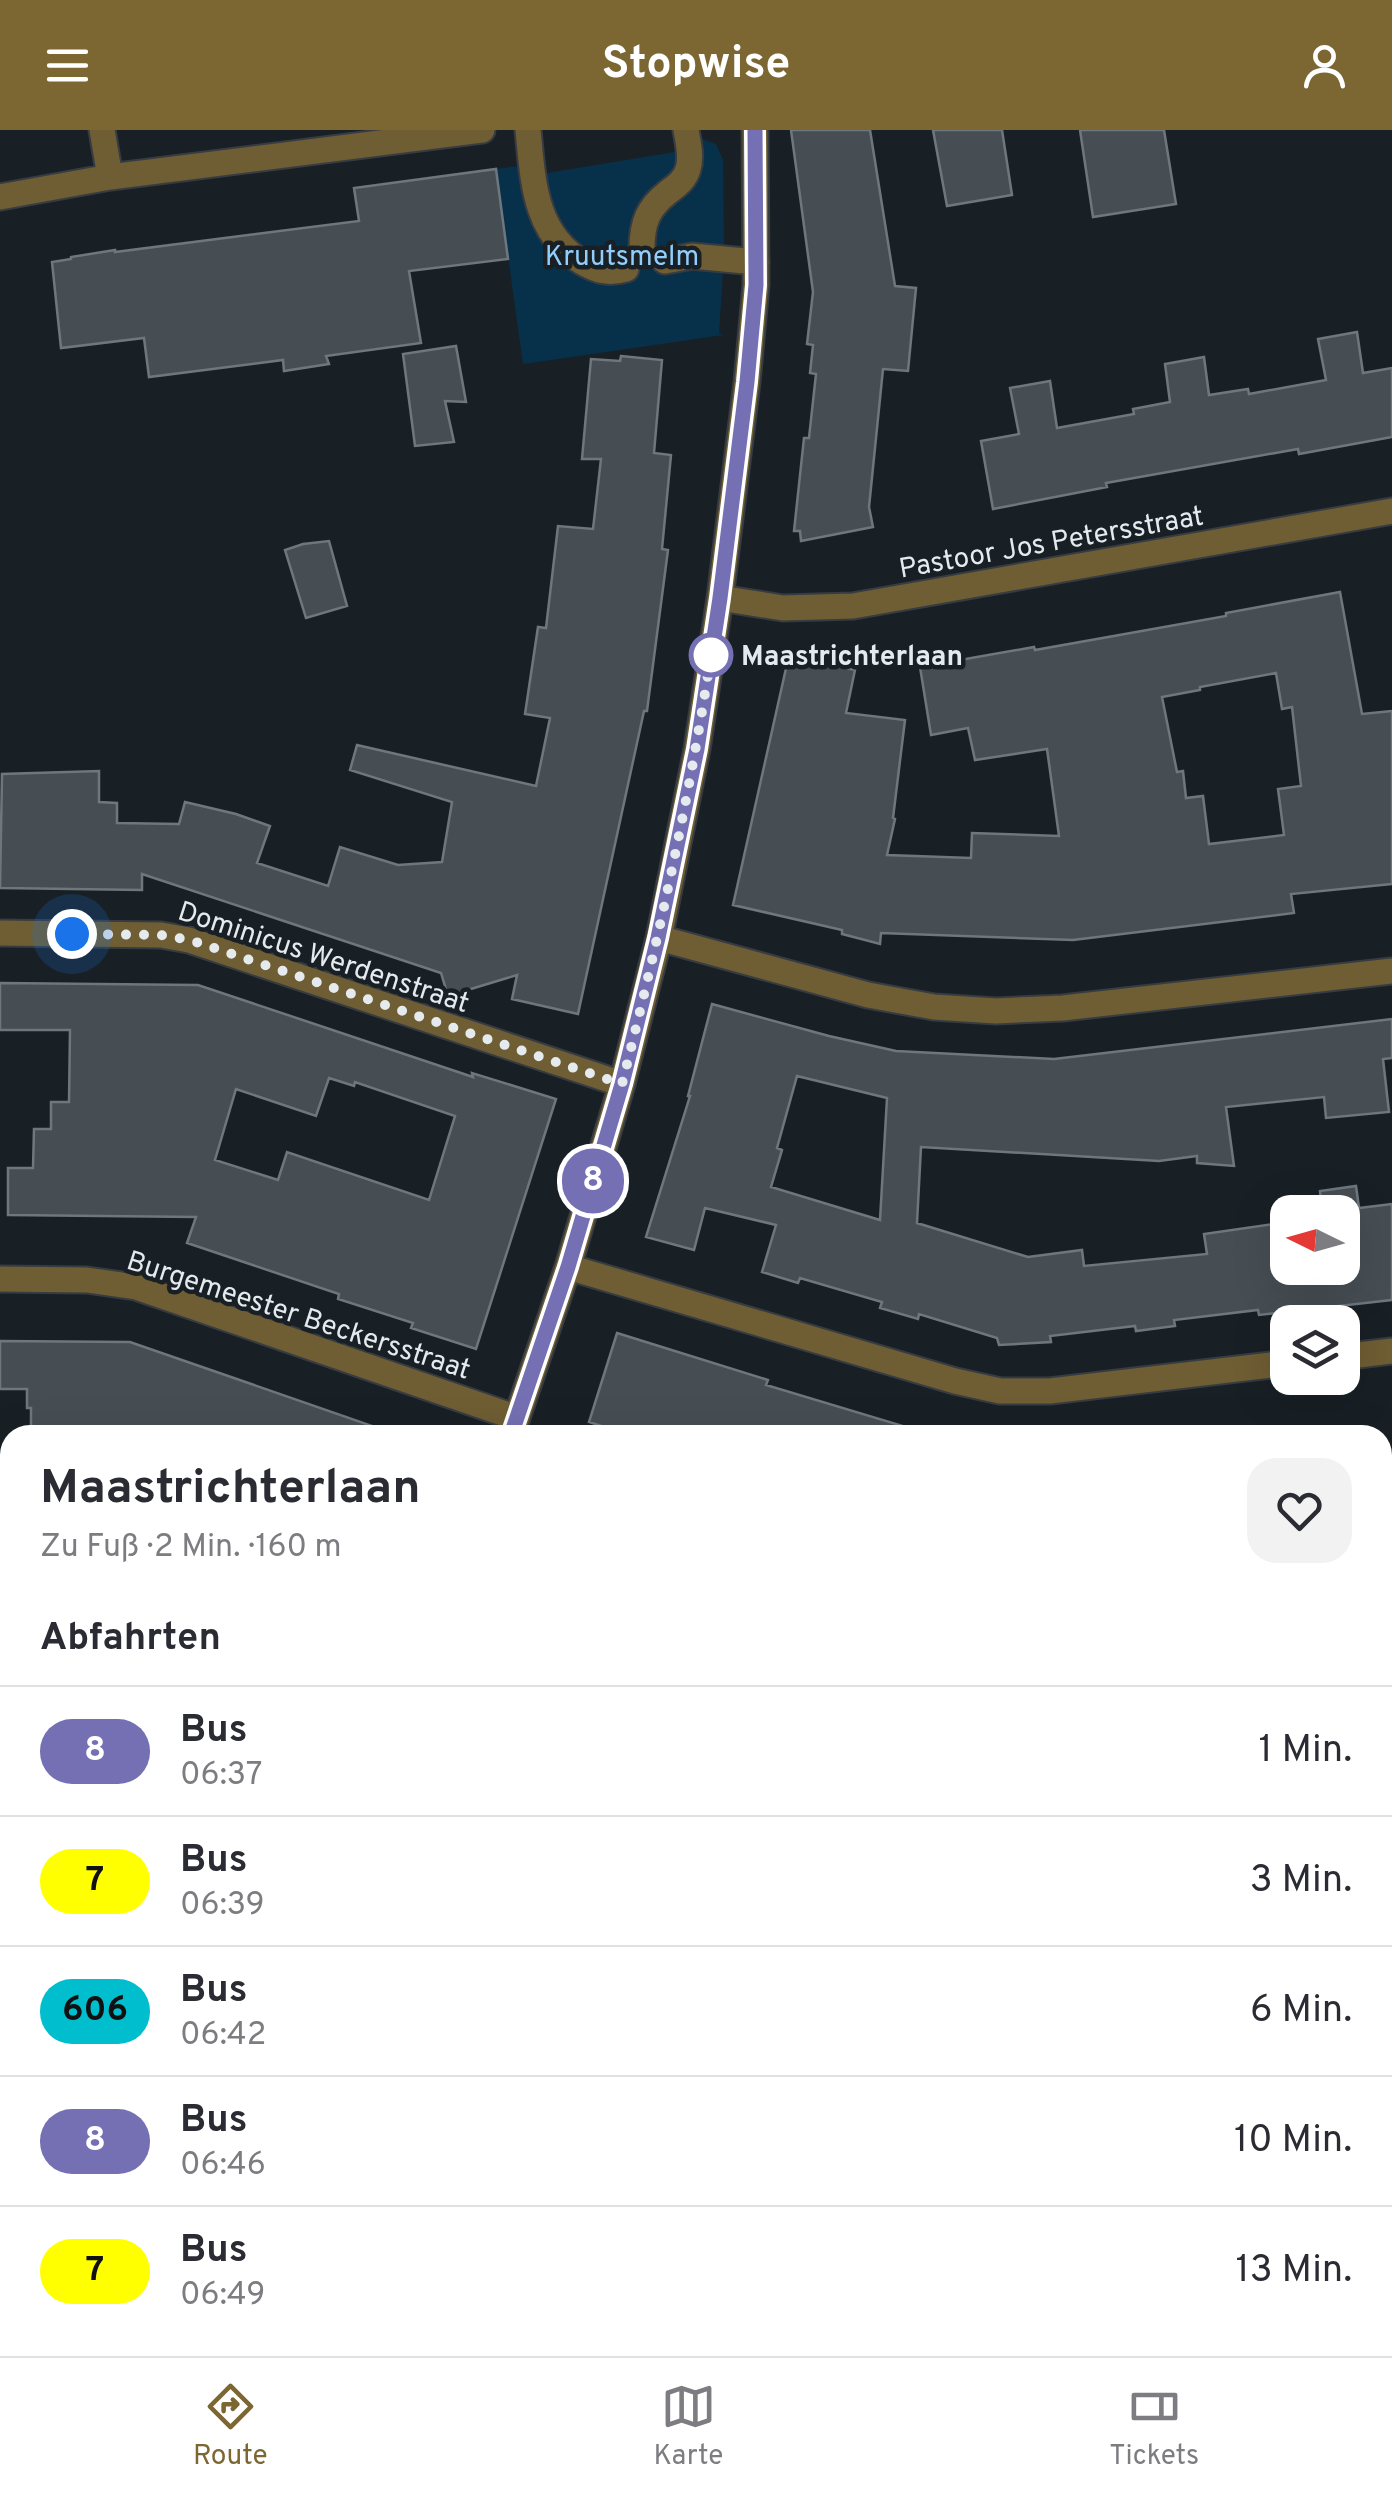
<!DOCTYPE html>
<html lang="de">
<head>
<meta charset="utf-8">
<style>
  :root { --surface:#fff; --page:#f2f2f3; --text:#2b2b33; --muted:#7c7c81; --line:#e1e1e2; --accent:#7c6733 }
  body { margin:0; font-family:Overpass,sans-serif; background:var(--page); color:var(--text); height:100vh; display:flex; flex-direction:column; font-size:38px; white-space:nowrap }
  * { box-sizing:border-box; margin:0 }
  p { font-size:32px; color:var(--muted) }
  .icon { flex:none; width:55px; height:55px; fill:none; stroke:currentColor; stroke-width:2; stroke-linecap:round; stroke-linejoin:round }
  .map { position:relative; flex:1; overflow:hidden }
  .details { position:absolute; left:0px; top:1295px; width:1392px; height:932px; display:flex; flex-direction:column; background:var(--surface); border-radius:30px 30px 0 0; box-shadow:0 10px 40px #0002 }
  .details>* { flex:none }
  .badge { padding:0 20px; border-radius:32px; font-size:35px; line-height:65px }
  .needle { width:65px; rotate:275deg }
  .tools { position:absolute; left:1270px; top:1065px; display:grid; gap:20px }
  .tools a { display:grid; place-items:center; width:90px; height:90px; border-radius:20px; background:var(--surface); box-shadow:0 10px 40px #0002; font-size:50px }
  .you { position:absolute; width:50px; height:50px; margin:-25px; border:8px solid #fff; border-radius:50%; background:#1a73e8; box-shadow:0 0 0 15px #1a73e833 }
  .map>.badge { position:absolute; translate:-50% -50%; box-shadow:0 0 0 5px #fff }
  h2 { padding:0 40px; font-size:38px; line-height:90px }
  .round { display:grid; place-items:center; flex:none; width:105px; height:105px; border-radius:30px; background:var(--page) }
  .overview { display:flex; align-items:center; justify-content:space-between; height:170px; padding:0 40px }
  h1 { font-size:48px; font-weight:700; line-height:75px }
  ul { padding:0; list-style:none }
  li { display:flex; align-items:center; gap:30px; height:130px; padding:0 40px; border-top:2px solid var(--line) }
  li div { flex:1 }
  li b { display:block; font-size:38px }
  li em { font-style:normal }
  li .badge { min-width:110px; font-weight:700; text-align:center }
  header { display:flex; justify-content:space-between; align-items:center; height:130px; padding:0 40px; background:var(--accent); color:#fff; font-size:45px; font-weight:700 }
  .dock { display:flex; justify-content:space-around; align-items:center; height:140px; border-top:2px solid var(--line); background:var(--surface); font-size:28px; color:var(--muted) }
  .dock a { display:grid; justify-items:center; gap:5px }
  .dock .current { color:var(--accent) }
  .map>svg:first-child { display:block }
  .green { fill:#07314b }
  .building { fill:#464e54; stroke:#6f777e; stroke-width:2.5; fill-rule:evenodd }
  .lines { fill:none; stroke-linecap:round; stroke-linejoin:round }
  .pedestrian-casing { stroke:#363c41; stroke-width:29 }
  .minor-casing { stroke:#363c41; stroke-width:29 }
  .pedestrian { stroke:#6f5d33; stroke-width:25 }
  .minor { stroke:#6f5d33; stroke-width:25 }
  .line-casing { stroke:#fff; stroke-width:22 }
  .line { stroke:#7570b3; stroke-width:15 }
  .walk { stroke:#e5eaee; stroke-width:10; stroke-dasharray:0 18 }
  .stop-dot { fill:#fff; stroke:#7570b3; stroke-width:5 }
  .labels { text-anchor:middle; stroke-width:9; stroke-linejoin:round; paint-order:stroke }
  .park-label { font-size:28px; fill:#92cefb; stroke:#192025 }
  .street-label { font-size:28px; fill:#e5eaee; stroke:#192025 }
  .stop-label { font-size:28px; font-weight:bold; fill:#e5eaee; stroke:#192025; text-anchor:start }
</style>
</head>
<body>
<header><svg class="icon" aria-label="menu" viewBox="0 0 24 24"><path d="M4 6h16M4 12h16M4 18h16"/></svg>Stopwise<svg class="icon" aria-label="person" viewBox="0 0 24 24"><circle cx="12" cy="8" r="4"/><path d="M4 21q1-7 8-7t8 7"/></svg></header>
<div class="map">
<svg width="1392" height="2226" viewBox="0 0 1392 2226">
  <rect width="100%" height="100%" fill="#192025"/>
  <path class="green" d="M694,6l22,8 7,16 1,93 -5,80 4,2 -200,29 -27,-195 30,-4 3,11 164,-27z"/>
  <path class="building" d="M791,0h79l25,156 21,2 -8,83 -25,-2 -14,138 4,20 -72,14 -1,-10h-6l10,-93h5l7,-64 -6,-1 3,-28 -6,-1 6,-52z
    M933,0h69l10,65 -65,11z
    M1080,0h84l12,74 -83,13z
    M496,39l12,90 -99,12 12,72 -95,13 3,8 -45,7 -1,-11 -134,17 -5,-39 -83,10 -9,-86 19,-3v-2l44,-7v2l244,-31 -5,-33z
    M1357,202l6,41 29,-5v69l-93,17 -1,-5 -192,34 1,4 -114,22 -12,-68 38,-7 -9,-46 40,-7 7,47 77,-14 -1,-5 37,-7 -5,-38 39,-7 5,38 39,-6 1,5 77,-14 -8,-41z
    M456,216l10,56 -21,-1 9,41 -39,4 -12,-92z
    M621,226l41,4 -8,93 17,2 -9,94 6,1 -21,161h-3l-66,303 -66,-15 5,-24 -69,21 -7,-23 -299,-99v16l-142,-2 2,-114 97,-3v31l18,1v20l62,1 6,-22 51,12 34,12 -13,37 71,23 12,-39 58,18 44,-3 10,-60 -102,-32 7,-25 179,41 14,-68 -25,-4 13,-87 8,1 12,-102 35,3 8,-70h-19l9,-100 29,2z
    M329,411l18,65 -41,12 -21,-68 18,-6z
    M1340,462l22,122 30,-3v173l-101,10 3,19 -221,27 -192,-7 -1,11 -38,-10v-4l-109,-25 56,-250 66,15 -9,43 59,7 -12,98 2,1 -8,36 84,3 1,-25 87,3 -12,-87 -72,11 -7,-32 -37,7 -11,-68 114,-20 1,3 191,-34v-3zM1276,543l6,36 10,-2 9,79 -23,3 6,46 -75,9 -6,-48 -17,2 -3,-27 -6,1 -15,-75 38,-7v-3z
    M0,853l198,2 275,92 -1,-4 84,26 -80,250 -65,-21 2,-5 -75,-24 1,-5 -152,-51 9,-26 -188,-2v-47h25l1,-39h17v-27h18l1,-72h-70zM329,948l25,8 1,-4 100,34 -26,84 -142,-48 -9,28 -63,-20 21,-71 80,27z
    M712,874l117,32 67,15 158,8 338,-40v39l-9,1 6,53 -63,6 -2,-21 -98,10 8,59 -37,-3v-7l-38,5 -238,-14 -4,76 111,34 54,-7 2,16 123,-12 -3,-20 84,-12v46h54v-56h-20l-2,-21 36,-5 3,22 33,-4v96l-133,15 -1,-5 -84,10 1,6 -39,5 -1,-5 -85,10 1,6 -52,3 -2,-7 -78,-24 -1,5 -38,-11 2,-6 -82,-24 -2,5 -36,-11 14,-47 -71,-17 -11,42 -48,-13 44,-141h-2zM797,946l90,22 -7,122 -109,-33 11,-37 -5,-2z
    M617,1203l151,47 -2,5 137,41 -2,9h-272l-40,-13z
    M0,1211l130,1 248,86 -1,7h-252l1,-6 -95,-1v-20h-4v-19h-27z"/>
  <g class="lines">
    <defs>
      <path id="pedestrian" d="M528,0c5,50 6,103 54,132 15,9 27,12 44,7
        M642,118c0,-25 6,-40 25,-55 9,-7 18,-13 21,-24 4,-12 0,-27 -2,-39
        M665,131l27,-5 64,6"/>
      <path id="minor" d="M102,0l8,47
        M0,67l110,-20 372,-47
        M720,468l63,10 70,-2 539,-95
        M0,803l161,2 28,5 433,144
        M659,808l209,57 66,12 62,4 67,-3 329,-37
        M568,1137l387,114 45,10h50l238,-28
        M0,1149l87,1 49,7 381,131
        M1342,1227l50,-6
        M511,1305l57,-168 54,-183 37,-146 38,-189 23,-151 27,-216 9,-97 -1,-155
        M0,1557l9,-22
        M1382,1756h10
        M1125,2218l2,8
        M214,2226l3,-8
        M470,2226l2,-8
        M744,2226l2,-8"/>
    </defs>
    <use href="#pedestrian" class="pedestrian-casing"/>
    <use href="#minor" class="minor-casing"/>
    <use href="#pedestrian" class="pedestrian"/>
    <use href="#minor" class="minor"/>
  </g>
  <g class="lines">
    <defs>
      <path id="line" d="M511,1305l57,-168 54,-183 36,-146 39,-189 23,-151 27,-216 9,-97 -1,-155"/>
    </defs>
    <use href="#line" class="line-casing"/>
    <use href="#line" class="line"/>
    <path class="walk" d="M72,804l89,1 29,5 432,144c36,-142 67,-284 89,-429"/>
  </g>
  <circle class="stop-dot" cx="711" cy="525" r="20"/>
  <g class="labels">
    <g class="park-label">
      <text x="622" y="135">Kruutsmelm</text>
    </g>
    <g class="street-label">
      <text transform="translate(1051 411) rotate(-10)" y="10">Pastoor Jos Petersstraat</text>
      <text transform="translate(324 826) rotate(18)" y="10">Dominicus Werdenstraat</text>
      <text transform="translate(299 1184) rotate(18)" y="10">Burgemeester Beckersstraat</text>
    </g>
    <g class="stop-label">
      <text x="741" y="535">Maastrichterlaan</text>
    </g>
  </g>
</svg>
<div class="tools">
<a><svg class="needle" viewBox="-14 -14 28 28"><path d="M0-13l5 13h-10z" fill="#e53935"/><path d="M0 13l5-13h-10z" fill="#7c7c81"/></svg></a>
<a><svg class="icon" aria-label="layers" viewBox="0 0 24 24"><path d="M12 4l9 5-9 5-9-5zM3 14l9 5 9-5"/></svg></a>
</div>
<div class="you" style="left:72px;top:804px"></div>
<b class="badge" style="left:593px;top:1051px;background:#7570b3;color:#fff">8</b>
<section class="details">
<div class="overview"><div><h1>Maastrichterlaan</h1><p>Zu Fuß · 2 Min. · 160 m</p></div><a class="round"><svg class="icon" aria-label="heart" viewBox="0 0 24 24"><path d="M12 20l-8-8c-3-5 5-10 8-4 3-6 11-1 8 4z"/></svg></a></div>
<h2>Abfahrten</h2>
<ul>
<li><span class="badge" style="background:#7570b3;color:#fff">8</span><div><b>Bus</b><p>06:37</p></div><em>1 Min.</em></li>
<li><span class="badge" style="background:#ff0;color:#111">7</span><div><b>Bus</b><p>06:39</p></div><em>3 Min.</em></li>
<li><span class="badge" style="background:#00becd;color:#111">606</span><div><b>Bus</b><p>06:42</p></div><em>6 Min.</em></li>
<li><span class="badge" style="background:#7570b3;color:#fff">8</span><div><b>Bus</b><p>06:46</p></div><em>10 Min.</em></li>
<li><span class="badge" style="background:#ff0;color:#111">7</span><div><b>Bus</b><p>06:49</p></div><em>13 Min.</em></li>
</ul>
</section>
</div>
<nav class="dock">
<a class="current"><svg class="icon" aria-label="directions" viewBox="0 0 24 24"><path d="M12 3l9 9-9 9-9-9zM9 14v-3h6M13 9l2 2-2 2"/></svg>Route</a>
<a><svg class="icon" aria-label="map" viewBox="0 0 24 24"><path d="M3 6l6-2 6 2 6-2v14l-6 2-6-2-6 2zM9 4v14M15 6v14"/></svg>Karte</a>
<a><svg class="icon" aria-label="tickets" viewBox="0 0 24 24"><path d="M3 7h18v10H3zM15 7v10"/></svg>Tickets</a>
</nav>
</body>
</html>
